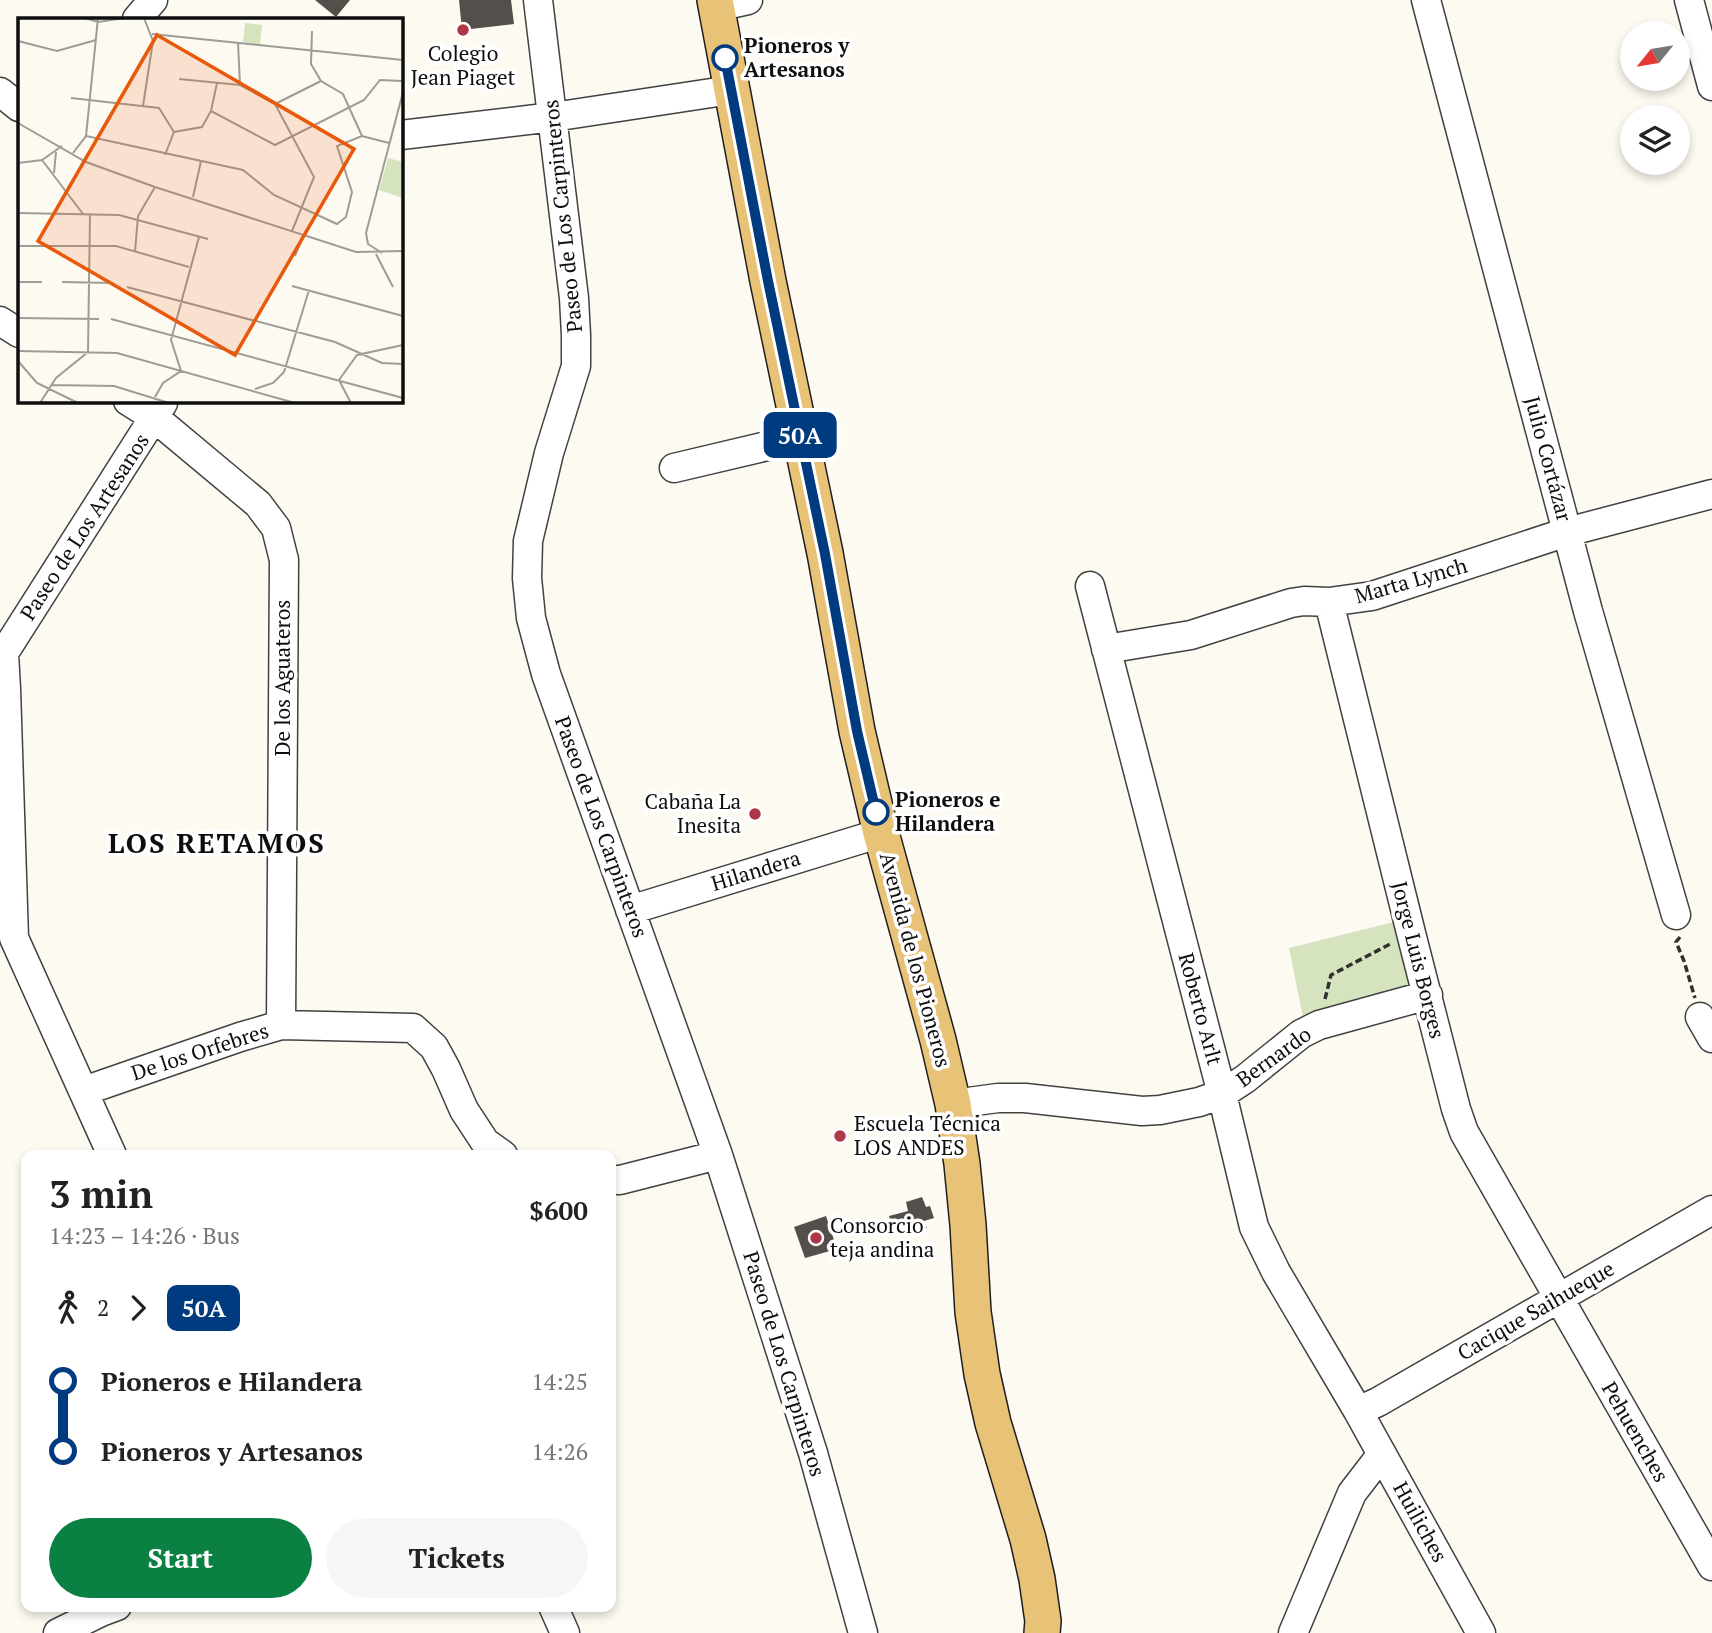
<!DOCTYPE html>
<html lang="en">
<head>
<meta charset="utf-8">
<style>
  :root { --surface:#fff; --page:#f6f6f6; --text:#222; --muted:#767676; --accent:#0b8043 }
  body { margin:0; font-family:"PT Serif",serif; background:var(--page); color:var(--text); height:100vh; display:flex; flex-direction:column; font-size:26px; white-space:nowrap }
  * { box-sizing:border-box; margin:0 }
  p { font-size:23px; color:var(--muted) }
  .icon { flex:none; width:38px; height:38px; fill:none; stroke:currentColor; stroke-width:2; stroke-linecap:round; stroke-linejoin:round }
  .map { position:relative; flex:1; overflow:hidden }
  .details { position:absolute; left:21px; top:1150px; width:595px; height:462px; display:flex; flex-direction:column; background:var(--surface); border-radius:14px; box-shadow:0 4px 10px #0003 }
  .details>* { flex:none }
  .badge { padding:0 14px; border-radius:10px; font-size:24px; line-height:46px }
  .needle { width:46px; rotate:240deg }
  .fabs { position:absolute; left:1620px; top:21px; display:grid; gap:14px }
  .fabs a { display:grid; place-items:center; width:70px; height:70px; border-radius:50%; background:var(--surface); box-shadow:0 4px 10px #0003; font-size:35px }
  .map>.badge { position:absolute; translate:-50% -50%; box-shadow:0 0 0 4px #fff }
  .legs { display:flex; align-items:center; gap:10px; height:77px; padding:0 28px; font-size:23px }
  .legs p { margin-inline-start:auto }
  .summary { display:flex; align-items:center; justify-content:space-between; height:119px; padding:0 28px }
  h1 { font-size:38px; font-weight:700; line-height:52px }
  .action { display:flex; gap:14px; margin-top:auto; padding:14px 28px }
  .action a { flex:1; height:80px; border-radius:42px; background:var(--accent); color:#fff; font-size:28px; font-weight:700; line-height:80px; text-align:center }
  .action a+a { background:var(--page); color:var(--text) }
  ul { padding:0 28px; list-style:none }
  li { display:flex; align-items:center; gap:24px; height:70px; font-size:26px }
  li i { display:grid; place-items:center; width:10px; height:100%; margin:0 9px; background:currentColor }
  li i::after { content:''; width:18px; height:18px; margin:-9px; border:5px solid; border-radius:50%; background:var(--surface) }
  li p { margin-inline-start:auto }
  li:first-child i { background:linear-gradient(#0000 50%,currentColor 0) }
  li:last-child i { background:linear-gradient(currentColor 50%,#0000 0) }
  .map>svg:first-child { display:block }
  .green { fill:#d5e4be }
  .building { fill:#554f4c }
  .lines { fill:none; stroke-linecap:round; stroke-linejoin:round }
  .minor-casing { stroke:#414141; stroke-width:31 }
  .major-casing { stroke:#1f1f1f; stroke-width:38 }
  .path { stroke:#303030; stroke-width:3.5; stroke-dasharray:7 3.5; stroke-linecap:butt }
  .minor { stroke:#fff; stroke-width:28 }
  .major { stroke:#e8c277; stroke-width:35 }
  .line-1-casing { stroke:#fff; stroke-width:16 }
  .line-1 { stroke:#003b80; stroke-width:10 }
  .poi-dot { fill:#ad3748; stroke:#fff; stroke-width:2.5 }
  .stop-1-dot { fill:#fff; stroke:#003b80; stroke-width:3.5 }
  .labels { text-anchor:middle; stroke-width:7; stroke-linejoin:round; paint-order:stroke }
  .stop-label { font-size:21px; font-weight:bold; fill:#0e0e0e; stroke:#fff; text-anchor:start }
  .poi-label { font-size:21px; fill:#0e0e0e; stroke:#fff; text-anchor:start }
  .street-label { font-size:21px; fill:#0e0e0e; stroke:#fff }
  .district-label { font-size:28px; font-weight:bold; letter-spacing:2px; fill:#0e0e0e; stroke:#fff }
  .inset-road { fill:none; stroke:#9d9c96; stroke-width:2 }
  .view { fill:#e8590c; fill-opacity:0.15; stroke:#e8590c; stroke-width:3.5 }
  .inset-edge { fill:none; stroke:#0e0e0e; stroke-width:3.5 }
</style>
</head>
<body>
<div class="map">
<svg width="1712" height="1633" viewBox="0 0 1712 1633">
  <rect width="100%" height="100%" fill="#fdfaf1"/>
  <path class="green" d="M1394,922l17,63 -92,40 -16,-7 -14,-70z"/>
  <path class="building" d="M315,0h35l-14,17z
    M459,0h52l3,24 -52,6z
    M922,1197l4,10 4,-1 4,12 -10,3 3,7 -26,8 -2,-8 -6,1 -4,-13 19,-5 -2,-9z
    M826,1216l11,33 -32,9 -11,-31z"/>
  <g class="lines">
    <defs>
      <path id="minor" d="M538,0l36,298 2,37v31l-27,87 -21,88 -1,37 4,40 15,56 172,481 95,298 50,180
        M1426,0l162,611 88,304
        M1689,0l23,86
        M716,7l32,-7
        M137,19l16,-19
        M0,92l19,15
        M401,135l152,-18 178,-27
        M0,321l19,12
        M128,401l27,17 103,86 18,24 8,32 -3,465
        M674,468l127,-30
        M1090,586l132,508 32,133 22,45 82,139 123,222
        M1329,602l82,331 45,176 8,23 248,434
        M1106,649l85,-14 100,-32 13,-2 25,1 43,-6 195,-64 145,-38
        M0,650l4,3 2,36 8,249 98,217
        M4,653l159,-250
        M630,910l251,-77
        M1700,1017l12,21
        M84,1091l156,-54 41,-12 132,3 21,19 12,22 18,41 21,32 18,13
        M953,1104l45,-6h27l117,13 18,-1 39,-8 23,-8 23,-15 56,-45 18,-9 109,-30
        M611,1180h9l98,-25
        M1358,1411l20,-9 334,-192
        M553,1606l12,27
        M58,1633l43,-21 16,-6
        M1293,1633l59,-140 30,-39"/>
      <path id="major" d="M715,0l53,281 57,272 32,178 24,102 57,207 15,64 9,60 6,61 5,87 9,62 11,49 35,116 9,40 6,42 -1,12"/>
    </defs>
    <use href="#minor" class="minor-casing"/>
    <use href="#major" class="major-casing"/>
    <path class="path" d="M1680,937l-4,5 8,19 11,37
      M1325,999l6,-24 61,-32"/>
    <use href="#minor" class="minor"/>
    <use href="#major" class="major"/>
  </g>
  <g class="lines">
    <defs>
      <path id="line-1" d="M725,58l43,223 57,273 32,177 19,81"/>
    </defs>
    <use href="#line-1" class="line-1-casing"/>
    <use href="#line-1" class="line-1"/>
  </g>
  <g class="poi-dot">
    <circle cx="463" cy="30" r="7"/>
    <circle cx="755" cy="814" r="7"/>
    <circle cx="840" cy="1136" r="7"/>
    <circle cx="816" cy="1238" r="7"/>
  </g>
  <g class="stop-1-dot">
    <circle cx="725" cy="58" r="12"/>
    <circle cx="876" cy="812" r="12"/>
  </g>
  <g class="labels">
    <g class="stop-label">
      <text x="744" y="53">Pioneros y<tspan x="744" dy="24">Artesanos</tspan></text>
      <text x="895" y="807">Pioneros e<tspan x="895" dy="24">Hilandera</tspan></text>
    </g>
    <g class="poi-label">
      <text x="463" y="61" text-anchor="middle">Colegio<tspan x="463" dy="24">Jean Piaget</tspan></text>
      <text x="741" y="809" text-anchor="end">Cabaña La<tspan x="741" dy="24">Inesita</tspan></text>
      <text x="854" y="1131">Escuela Técnica<tspan x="854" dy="24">LOS ANDES</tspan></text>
      <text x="830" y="1233">Consorcio<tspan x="830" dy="24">teja andina</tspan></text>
    </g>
    <g class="street-label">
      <text transform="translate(563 216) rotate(-96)" y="7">Paseo de Los Carpinteros</text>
      <text transform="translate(1548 459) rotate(75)" y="7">Julio Cortázar</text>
      <text transform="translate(85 527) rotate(-57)" y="7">Paseo de Los Artesanos</text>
      <text transform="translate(1411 581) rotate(-16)" y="7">Marta Lynch</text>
      <text transform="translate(283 678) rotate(-90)" y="7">De los Aguateros</text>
      <text transform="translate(601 827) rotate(70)" y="7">Paseo de Los Carpinteros</text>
      <text transform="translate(756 871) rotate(-17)" y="7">Hilandera</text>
      <text transform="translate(915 960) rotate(75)" y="7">Avenida de los Pioneros</text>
      <text transform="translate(1418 960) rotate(76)" y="7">Jorge Luis Borges</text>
      <text transform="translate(1200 1009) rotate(75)" y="7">Roberto Arlt</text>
      <text transform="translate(200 1052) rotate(-18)" y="7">De los Orfebres</text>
      <text transform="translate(1274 1057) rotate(-36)" y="7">Bernardo</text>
      <text transform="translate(1536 1311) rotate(-30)" y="7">Cacique Saihueque</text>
      <text transform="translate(784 1364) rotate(73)" y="7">Paseo de Los Carpinteros</text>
      <text transform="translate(1635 1432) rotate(60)" y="7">Pehuenches</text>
      <text transform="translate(1420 1522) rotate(61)" y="7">Huiliches</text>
    </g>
    <g class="district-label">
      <text x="217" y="853">LOS RETAMOS</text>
    </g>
  </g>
  <g transform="translate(18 18)">
    <rect width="385" height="385" fill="#fdfaf1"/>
    <path d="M227,5l17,2 -2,20 -17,-3zM370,140l15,4v36l-24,-8z" fill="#d5e4be"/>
    <path class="inset-road" d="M67,0l13,4 26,-4M294,13l-1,33 10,17 22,13 19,42M134,16l251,26M0,23l39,10 39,-11M220,25l2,42M161,61l61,6 35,19 46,-23M53,80l88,10 15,24M257,86l39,73 -22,54M125,88l10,-65 -9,-23M193,93l64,34 89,-45 16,-20 23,1M0,105l68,39 69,25 201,65 47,-1M68,118l157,34 31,25 63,29 9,-7 6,-25 -15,-46 25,-10 27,7M55,135l13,-17 12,-118M147,137l9,-23 28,-5 9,-16 6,-28M24,142l41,54M0,145l24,-3 20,-14M36,155l2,-21M175,179l8,-36M0,195l101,2 89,24M0,228h98l73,21M117,234l3,-36 17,-29M364,235l-14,-9 -2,-11 37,-141M358,236l17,33M277,238l9,-22M0,264h24M44,264l51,1M274,268l111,30M109,269l208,55 47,21 21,1M0,300l81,1M93,301l292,79M0,333l99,2 178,50M0,343l19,22 41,20M34,367l62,1 55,17M237,371l18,-6 11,-11 25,-82M137,379l8,-14 18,-12 -10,-31 28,-103M22,385l16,-25 32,-26 2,-138M333,385l-12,-23 18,-25 46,-10"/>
    <path class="view" d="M139,17l197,114 -119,206 -197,-114z"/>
    <rect width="385" height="385" class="inset-edge"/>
  </g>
</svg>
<div class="fabs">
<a><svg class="needle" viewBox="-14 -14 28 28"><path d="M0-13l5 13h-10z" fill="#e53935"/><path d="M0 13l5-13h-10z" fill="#767676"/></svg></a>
<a><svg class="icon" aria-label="layers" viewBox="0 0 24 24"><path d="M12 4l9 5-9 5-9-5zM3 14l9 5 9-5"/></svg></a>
</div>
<b class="badge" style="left:800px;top:435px;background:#003b80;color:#fff">50A</b>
<section class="details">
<div class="summary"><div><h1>3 min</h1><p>14:23 – 14:26 · Bus</p></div><b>$600</b></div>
<div class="legs"><svg class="icon" aria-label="walk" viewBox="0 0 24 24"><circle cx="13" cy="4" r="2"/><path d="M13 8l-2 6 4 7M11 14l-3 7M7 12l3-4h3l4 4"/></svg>2<svg class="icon" aria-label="forward" viewBox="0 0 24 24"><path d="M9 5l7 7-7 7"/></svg><b class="badge" style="background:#003b80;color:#fff">50A</b></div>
<ul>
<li><i style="color:#003b80"></i><b>Pioneros e Hilandera</b><p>14:25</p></li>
<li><i style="color:#003b80"></i><b>Pioneros y Artesanos</b><p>14:26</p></li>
</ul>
<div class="action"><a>Start</a><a>Tickets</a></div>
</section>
</div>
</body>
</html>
